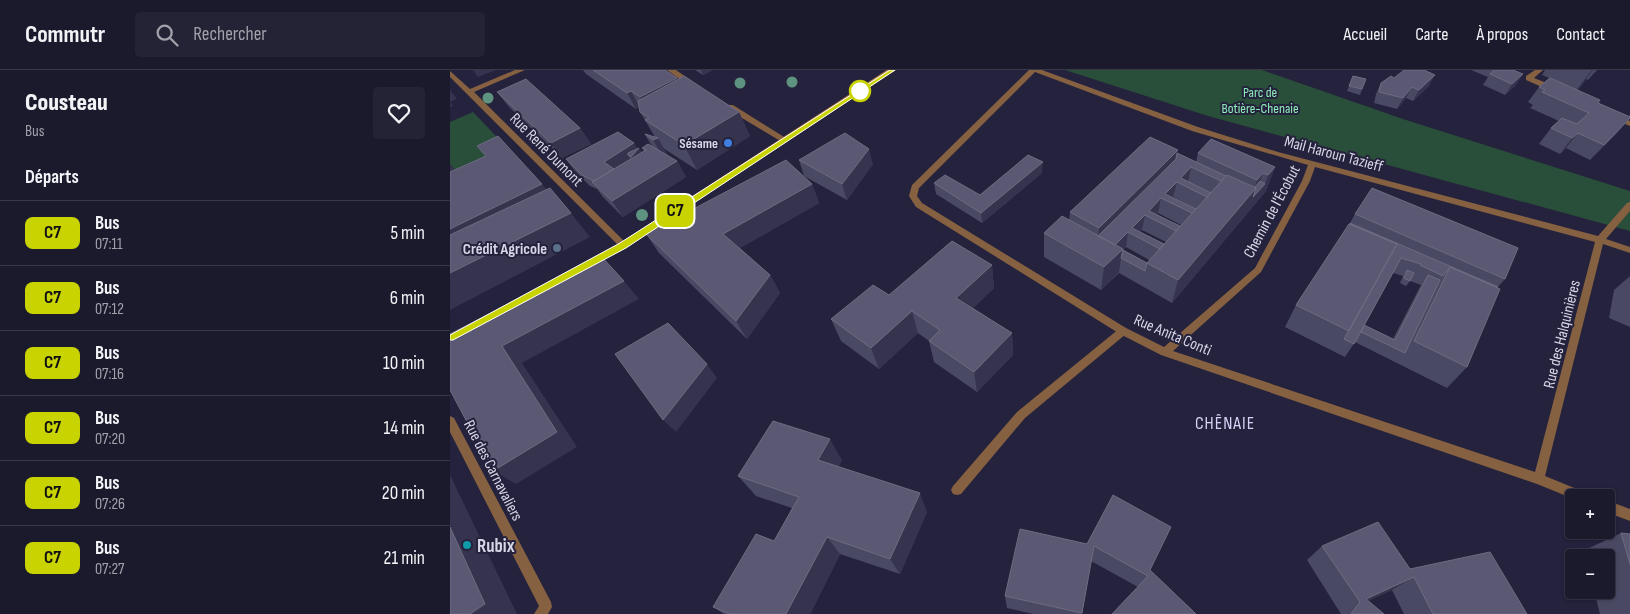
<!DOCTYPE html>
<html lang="fr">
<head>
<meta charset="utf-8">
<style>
  :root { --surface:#1b1a2d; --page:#242335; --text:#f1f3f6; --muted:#a0a1aa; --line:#393849 }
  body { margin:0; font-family:"Sofia Sans Condensed",sans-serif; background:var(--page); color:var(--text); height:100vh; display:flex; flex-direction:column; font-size:19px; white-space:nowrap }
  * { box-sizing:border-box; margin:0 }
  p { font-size:16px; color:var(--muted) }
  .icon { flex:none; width:28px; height:28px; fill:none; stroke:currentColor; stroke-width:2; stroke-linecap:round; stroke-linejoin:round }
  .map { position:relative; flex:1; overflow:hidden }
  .side { display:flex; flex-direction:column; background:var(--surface); width:450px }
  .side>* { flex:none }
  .badge { padding:0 10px; border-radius:8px; font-size:18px; line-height:32px }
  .buttons { position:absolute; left:1115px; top:419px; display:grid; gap:10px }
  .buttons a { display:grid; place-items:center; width:50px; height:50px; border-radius:5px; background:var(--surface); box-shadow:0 1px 4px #0004,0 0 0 1px var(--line); font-size:25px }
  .map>.badge { position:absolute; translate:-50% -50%; box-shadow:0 0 0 2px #fff }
  h2 { padding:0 25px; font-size:19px; line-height:45px }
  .round { display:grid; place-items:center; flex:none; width:52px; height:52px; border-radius:5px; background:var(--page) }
  .head { display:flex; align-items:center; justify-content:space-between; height:85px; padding:0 25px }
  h1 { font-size:24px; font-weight:800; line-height:38px }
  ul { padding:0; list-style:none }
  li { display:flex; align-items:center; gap:15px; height:65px; padding:0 25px; border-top:1px solid var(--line) }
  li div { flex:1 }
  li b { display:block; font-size:19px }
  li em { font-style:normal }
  li .badge { min-width:55px; font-weight:700; text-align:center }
  header { display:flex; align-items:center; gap:30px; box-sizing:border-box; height:70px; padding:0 25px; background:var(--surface); border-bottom:1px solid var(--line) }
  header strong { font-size:24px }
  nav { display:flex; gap:28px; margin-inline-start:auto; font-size:18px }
  .search { width:350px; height:45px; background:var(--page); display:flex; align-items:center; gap:12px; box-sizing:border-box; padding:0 18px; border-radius:5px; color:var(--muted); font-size:19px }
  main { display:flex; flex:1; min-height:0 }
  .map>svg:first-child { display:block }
  .green { fill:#294e3a }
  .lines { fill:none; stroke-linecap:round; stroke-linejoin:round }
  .lane { fill:#856041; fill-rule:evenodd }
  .street { fill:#856041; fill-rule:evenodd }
  .secondary { fill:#bc804d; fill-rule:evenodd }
  .tree { fill:#5e9281 }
  .wall { fill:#4a4964; fill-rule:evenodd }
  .shaded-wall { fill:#35334e }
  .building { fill:#5a5872; stroke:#6d6c84 }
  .line { fill:#c8d300; stroke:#fff }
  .stop-dot { fill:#fff; stroke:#c8d300; stroke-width:2.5 }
  .shop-dot { fill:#3f7fe0; stroke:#24223c; stroke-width:2 }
  .service-dot { fill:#5c6f8a; stroke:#24223c; stroke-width:2 }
  .culture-dot { fill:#0f9aa8; stroke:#24223c; stroke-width:2 }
  .labels { text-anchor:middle; stroke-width:4; stroke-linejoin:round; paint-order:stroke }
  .far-park-label { font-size:14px; fill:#8eedb9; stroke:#24223c }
  .far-poi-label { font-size:14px; font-weight:bold; fill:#d6d6e7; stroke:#24223c; text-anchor:end }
  .street-label { font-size:16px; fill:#d6d6e7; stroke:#24223c }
  .poi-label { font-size:16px; font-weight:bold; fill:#d6d6e7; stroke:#24223c; text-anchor:end }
  .neighbourhood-label { font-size:18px; letter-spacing:1px; fill:#d4d3f6; stroke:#24223c }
  .near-poi-label { font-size:19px; font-weight:bold; fill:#d6d6e7; stroke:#24223c; text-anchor:start }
</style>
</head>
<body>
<header>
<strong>Commutr</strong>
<div class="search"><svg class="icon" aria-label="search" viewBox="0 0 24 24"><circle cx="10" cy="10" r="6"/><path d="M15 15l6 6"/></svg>Rechercher</div>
<nav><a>Accueil</a><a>Carte</a><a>À propos</a><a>Contact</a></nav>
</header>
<main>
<section class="side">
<div class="head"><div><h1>Cousteau</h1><p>Bus</p></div><a class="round"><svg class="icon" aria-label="heart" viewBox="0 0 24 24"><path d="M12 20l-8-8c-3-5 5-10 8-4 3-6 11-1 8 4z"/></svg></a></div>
<h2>Départs</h2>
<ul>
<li><span class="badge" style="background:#c8d300;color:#111">C7</span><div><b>Bus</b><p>07:11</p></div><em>5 min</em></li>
<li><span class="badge" style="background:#c8d300;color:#111">C7</span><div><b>Bus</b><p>07:12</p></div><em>6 min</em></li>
<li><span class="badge" style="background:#c8d300;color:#111">C7</span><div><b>Bus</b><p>07:16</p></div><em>10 min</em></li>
<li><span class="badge" style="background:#c8d300;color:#111">C7</span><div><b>Bus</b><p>07:20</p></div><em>14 min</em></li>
<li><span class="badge" style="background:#c8d300;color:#111">C7</span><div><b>Bus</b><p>07:26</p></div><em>20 min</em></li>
<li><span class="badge" style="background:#c8d300;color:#111">C7</span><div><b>Bus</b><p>07:27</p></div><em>21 min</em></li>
</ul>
</section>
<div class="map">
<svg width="1180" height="544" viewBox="0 0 1180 544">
  <rect width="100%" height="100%" fill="#24223c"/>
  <path class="green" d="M615,0h197l141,49 227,72v40l-422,-115z
    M23,42l40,42 -51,24 -12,-14v-42z"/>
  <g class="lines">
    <path class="lane" d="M673,257l3,1 2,3 -2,3 -101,84 -64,76 -4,1 -4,-1 -2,-4 2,-4 64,-74 103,-84z"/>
    <path class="street" d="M65,0h10l-51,22 152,151 1,2 -1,2h-6l-170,-170v-6l20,18z
      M217,0h9l20,14 -7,2z
      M579,0h13l156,57 80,25 320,84 29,-33 3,-1v9l-24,28 24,8v6l-27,-9 -58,232 44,18 2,4h-17v1l-37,-15 -376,-129 -41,-21 -204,-127 -7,-11 3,-11zM585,2l157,59 116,34 -6,16 -47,87 -91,79 -38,-19 -204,-125 -5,-7 2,-8zM865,97l280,75 -60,230 -362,-121 88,-79 49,-91z
      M1085,0h8l-9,8 23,9v4h-6l-25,-11v-4z
      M277,35h6l56,35 -4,3 -3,-1 -55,-33z
      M1162,45h6l12,6v5l-18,-7z
      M0,346l4,2 97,184 1,5 -4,7h-14l5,-8 -89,-174z
      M1156,430l24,9v12l-24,-9z"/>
    <path class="secondary" d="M437,0h9l-270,177 -31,17h-6l-2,-2 2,-2 31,-17z"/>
  </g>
  <g class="tree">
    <circle cx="342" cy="12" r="5.5"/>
    <circle cx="290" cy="13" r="5.5"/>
    <circle cx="38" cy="28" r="5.5"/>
    <circle cx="192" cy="145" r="6"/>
  </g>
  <path class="wall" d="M133,0h82l12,8 1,2 61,32 11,24 -53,34 -34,-22 5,8 9,5 9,16 -63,40 -20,-20 -6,-8 -7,-3 -16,-16 -8,-11 71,-11 5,4 2,-1 -2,-3 10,-2 -7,-11 10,2 -15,-25 -1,-5 -3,2 -50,-35z
    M245,0h18l-10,5z
    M1021,0h42l3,15 -11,10 -22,-10 5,-8z
    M1095,0h52l-9,10 -2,-1 -8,11 20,13 31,13 1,-1v4h-1l-12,14 -27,27 -24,-12 -6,6 -21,-10 12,-16 8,-7 -29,-13 3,-3 -5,-3 11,-15 10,-9 -7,-3z
    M903,6l13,3 -6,16 -13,-4z
    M944,8l35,8 -16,15 -7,-3 -9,11 -23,-6 2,-9 5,-11z
    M47,22l83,36 11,16 -29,14 -53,-51z
    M728,80l-1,3 19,9 2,-9 77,14 -9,24 -94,112 -53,-30 -18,17 -57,-33v-24l25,-13 1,-8zM723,127l23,12 -23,-11zM708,143l23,12 -1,1 -23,-11zM692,160l24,12 -2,2 -24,-12zM676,177l23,13 -2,3 -24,-13z
    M349,90l74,4 -26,36 -43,-24z
    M592,103l-60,50 -46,-29 -2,-11 46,12z
    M362,114l7,19 -79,45 30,27 10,18 -33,46 -88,-86 -13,-19z
    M905,144l150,65 -8,9 -30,79 -20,21 -92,-46 -10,15 -60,-30 11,-22 54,-82zM943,203l10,3 -3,7 6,3 4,-5 11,4 -28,54 -29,-14z
    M542,195l2,23 -21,20 39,25 1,22 -36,37 -43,-30 -5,-21 -11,-8 -39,36 -38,-28 -10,-22 58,-24z
    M1180,206v51l-21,-9 5,-28z
    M392,390l-4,7 89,45 -27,62 -60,-20 -30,60h-86l-11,-7 61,-66 18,-33 -36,-12 -18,-20z
    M663,425l37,75 46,44 -58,-27 -47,-26 -9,53h-49l-26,-6 -2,-12 82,-52z
    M1171,463l9,1v80h-30l-6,-24h12v-32h-20l-1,-8z
    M872,476l88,23 117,45h-123l-12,-24 -24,11 16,13h-43l-34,-54z"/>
  <path class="shaded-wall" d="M23,0h23l-18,7z
    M251,0h12l-10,5z
    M1142,0h1l-15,20 -5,4z
    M1073,4l-7,11 -11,10 7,-11z
    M985,5l-6,11 -16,15 6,-11z
    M227,8l8,15 -36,20 -9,-16z
    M962,17l-6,11 -9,11 6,-11z
    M0,20l7,9 -7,3 3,4 -3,1z
    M181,21l9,16 -4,2 -9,-16z
    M289,42l11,24 -53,34 -13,-25z
    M1180,48l-13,15 -27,27 14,-15z
    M130,58l11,16 -29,14 -11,-15z
    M1128,63l-12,15 -6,6 12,-16z
    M208,68l14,24 -4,3 -15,-25z
    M184,73l4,6 1,-1 3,5 -7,10 -4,-6 -3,-2 3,5 -16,11 -11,-9z
    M419,79l4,15 -26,36 -5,-16z
    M728,80l-6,25 -75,70 2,-17z
    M227,91l9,16 -63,40 -11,-16z
    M593,92l-1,11 -60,50 -1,-10z
    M0,94l12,14 -12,6z
    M741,97l-3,15 -7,-4z
    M825,97l-9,24 -94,112 6,-23 75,-88 4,-12 6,-7 -7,21 9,-10 3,-9z
    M727,112l-4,15 -4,5 -4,-8z
    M92,114l15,19 -107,55v-29z
    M362,114l7,19 -86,49 -10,-18z
    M711,128l-3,15 -5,6 -4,-8z
    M121,143l19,24 -140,73v-37z
    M695,145l-3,15 -6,6 -4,-8z
    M678,162l-2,15 -4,3 -3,22 -18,18 3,-23 11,-21z
    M542,195l2,23 -34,32 -4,-22z
    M320,205l10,18 -33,46 -11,-18z
    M174,211l15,18 -117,64 55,84 -61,37 -23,-13 9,-125z
    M462,241l6,22 -39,36 -8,-21z
    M562,263l1,22 -36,37 -3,-20z
    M257,294l10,14 -41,54 -13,-12z
    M380,369l12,21 -11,20 -13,-20z
    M0,405l67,139h-47l-20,-87z
    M470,423l7,19 -27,62 -10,-15z
    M377,467l13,17 -30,60h-24z
    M964,507l-22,13 -35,16 9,-7z"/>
  <path class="building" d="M143,0h72l12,8 -37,19 -9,-6 -4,2z
    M954,0h20l11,5 -16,15 -7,-3 -9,11 -24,-6 2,-9 10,-7 3,2z
    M1044,0h19l10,4 -11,10 -22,-10z
    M234,6l55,36 -55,33 -39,-25 4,-2 -9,-6 -2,-11z
    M903,6l13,3 -4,10 -13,-3z
    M1100,8l50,22 -2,3 32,14v1l-26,27 -26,-12 -6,5 -21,-10 11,-10 15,6 12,-11 -47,-21 3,-2 -6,-3z
    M76,9l54,49 -29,15 -54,-51z
    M168,62l16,11 -30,19 10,7 -20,12 -12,-6 -16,-16z
    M395,63l24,16 -27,35 -43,-24z
    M195,64l13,4 -5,2z
    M48,66l44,48 -92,45v-57l36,-16 -9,-10z
    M700,67l28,13 -79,78 -29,-16z
    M761,69l64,28 -7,8 -5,-2 -6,7 -59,-27z
    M198,74l29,17 -65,40 -20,-19 54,-32 -4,-2z
    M189,78l-8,9 -3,-2v-2z
    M727,83l49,23 -5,5 -30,-14 -10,11 30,15 -4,4 -30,-15 -12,12 31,15 -4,4 -31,-15 -12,13 31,15 -4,5 -31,-16 -13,13 32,16 -4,5 -32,-17 -13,13 -17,-9 78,-77z
    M578,85l15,7 -62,51 -47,-30 11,-8 35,20z
    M336,90l26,24 -89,50 47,41 -34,46 -90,-87z
    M777,105l29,13 -78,92 -31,-17z
    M810,111l5,3 -12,13 3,-9 -1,-1z
    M100,118l21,25 -121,60v-38z
    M922,118l146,60 -13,31 -150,-65z
    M612,146l61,33 -19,18 -60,-34z
    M900,153l148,64 -48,-20 -7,9 -23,-11 1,-1 -20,-6 -47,86 -10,-5 53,-95 -47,-20z
    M899,154l48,20 -48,87 -53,-26z
    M502,171l40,24 -36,33 56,35 -38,39 -45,-31 11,-11 -28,-19 -41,37 -40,-29 42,-34 16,10z
    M673,180l24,13 -2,8 -24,-13z
    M151,186l23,25 -122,65 55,86 -64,39 -43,-81v-56z
    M1000,197l50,22 -33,78 -53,-26z
    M957,200l7,3 -4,8 -6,-3z
    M978,205l12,5 -35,73 -44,-21 3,-7 31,15z
    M218,253l39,41 -44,56 -48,-66z
    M323,351l57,18 -12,21 102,33 -30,66 -63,-22 -41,77h-56l-17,-7 43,-73 18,7 25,-44 -61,-21z
    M663,425l58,32 -21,43 46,44h-84l36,-38 -54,-30 -12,67 -77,-17 15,-67 67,15z
    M928,452l32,47 80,-17 37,62h-94l-19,-37 -48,22 18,15h-33l9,-12 -38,-56z
    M0,457l35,77 -15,10h-20z
    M1171,463l9,1v30z"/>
  <path class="line" d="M440,0h5l-269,178 -173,92h-3v-5l170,-92z"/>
  <circle class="stop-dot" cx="410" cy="21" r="10"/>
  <circle class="shop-dot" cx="278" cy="73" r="5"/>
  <circle class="service-dot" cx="107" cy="178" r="5"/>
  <circle class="culture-dot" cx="17" cy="475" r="5"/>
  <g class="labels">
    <g class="far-park-label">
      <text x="810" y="27">Parc de<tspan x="810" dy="16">Botière-Chenaie</tspan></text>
    </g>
    <g class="far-poi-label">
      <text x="268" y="78">Sésame</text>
    </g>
    <g class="street-label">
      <text transform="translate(97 79) rotate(45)" y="6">Rue René Dumont</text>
      <text transform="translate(884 83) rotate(15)" y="6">Mail Haroun Tazieff</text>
      <text transform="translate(821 141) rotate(-62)" y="6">Chemin de l'Écobut</text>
      <text transform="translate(723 264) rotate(23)" y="6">Rue Anita Conti</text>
      <text transform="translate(1111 264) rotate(-76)" y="6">Rue des Halquinières</text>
      <text transform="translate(44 400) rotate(63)" y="6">Rue des Carnavaliers</text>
    </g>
    <g class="poi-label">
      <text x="97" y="184">Crédit Agricole</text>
    </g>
    <g class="neighbourhood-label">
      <text x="775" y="359">CHÊNAIE</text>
    </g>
    <g class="near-poi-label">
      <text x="27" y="482">Rubix</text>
    </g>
  </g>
</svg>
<div class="buttons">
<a>+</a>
<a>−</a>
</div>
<b class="badge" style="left:225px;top:141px;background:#c8d300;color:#111">C7</b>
</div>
</main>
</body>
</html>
